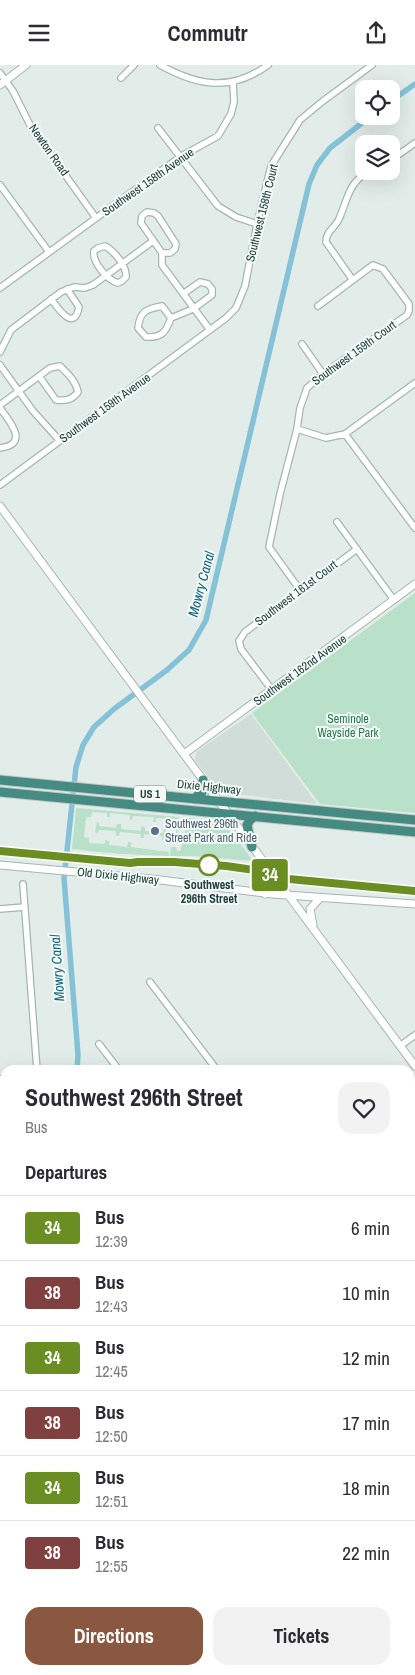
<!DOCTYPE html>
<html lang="en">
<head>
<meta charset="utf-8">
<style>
  :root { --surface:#fff; --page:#f2f2f3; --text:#2b2b33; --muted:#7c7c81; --line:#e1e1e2; --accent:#8a5740 }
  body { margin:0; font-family:"Archivo Narrow",sans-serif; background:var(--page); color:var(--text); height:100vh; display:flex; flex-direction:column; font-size:19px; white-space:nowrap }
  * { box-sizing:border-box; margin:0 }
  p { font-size:16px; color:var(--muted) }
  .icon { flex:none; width:28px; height:28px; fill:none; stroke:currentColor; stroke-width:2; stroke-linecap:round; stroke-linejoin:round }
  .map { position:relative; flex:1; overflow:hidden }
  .side { position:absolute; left:0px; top:1000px; width:415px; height:610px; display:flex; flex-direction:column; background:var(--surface); border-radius:15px 15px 0 0; box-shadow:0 5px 20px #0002 }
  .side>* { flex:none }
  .badge { padding:0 10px; border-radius:4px; font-size:18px; line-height:32px }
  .buttons { position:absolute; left:355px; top:15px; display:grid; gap:10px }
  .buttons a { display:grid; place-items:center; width:45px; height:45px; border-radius:10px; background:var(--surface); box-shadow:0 5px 20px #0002; font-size:25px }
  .map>.badge { position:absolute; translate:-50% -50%; box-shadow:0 0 0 2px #fff }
  h2 { padding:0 25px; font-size:19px; line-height:45px }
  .round { display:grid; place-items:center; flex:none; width:52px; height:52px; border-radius:15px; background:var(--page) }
  .headline { display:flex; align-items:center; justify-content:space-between; height:85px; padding:0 25px }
  h1 { font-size:24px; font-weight:700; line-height:38px }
  .cta { display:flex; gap:10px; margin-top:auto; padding:10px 25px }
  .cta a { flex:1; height:58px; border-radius:15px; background:var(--accent); color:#fff; font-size:20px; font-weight:700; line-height:58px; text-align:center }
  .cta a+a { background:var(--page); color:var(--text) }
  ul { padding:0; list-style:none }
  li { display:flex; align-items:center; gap:15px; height:65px; padding:0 25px; border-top:1px solid var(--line) }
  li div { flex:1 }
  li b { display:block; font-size:19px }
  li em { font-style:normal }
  li .badge { min-width:55px; font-weight:700; text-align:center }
  header { display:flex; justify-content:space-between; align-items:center; height:65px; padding:0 25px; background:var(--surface); font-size:22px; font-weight:700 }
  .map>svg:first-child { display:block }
  .built { fill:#d0ddd9 }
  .green { fill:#b9e0c8 }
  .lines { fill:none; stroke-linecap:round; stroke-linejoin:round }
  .canal { stroke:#85c2d7; stroke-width:5.5 }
  .minor-casing { stroke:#a4b6b1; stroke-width:8 }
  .tertiary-casing { stroke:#a4b6b1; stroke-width:9 }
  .trunk-casing { stroke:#c1cac8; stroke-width:11 }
  .minor { stroke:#fff; stroke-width:5.5 }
  .tertiary { stroke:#fff; stroke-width:7 }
  .trunk { stroke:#468b82; stroke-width:9 }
  .line-casing { stroke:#fff; stroke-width:11 }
  .line { stroke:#6b8e23; stroke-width:8 }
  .service-dot { fill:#5c6f8a; stroke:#f3f9f7; stroke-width:2 }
  .stop-dot { fill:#fff; stroke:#6b8e23; stroke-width:2.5 }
  .labels { text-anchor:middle; stroke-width:4; stroke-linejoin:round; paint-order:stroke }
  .shield { fill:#f3f9f7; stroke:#5f7873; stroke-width:1 }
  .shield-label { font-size:11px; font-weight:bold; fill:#20403b }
  .street-label { font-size:12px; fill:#20403b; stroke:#f3f9f7 }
  .park-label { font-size:12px; fill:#277a50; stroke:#f3f9f7 }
  .service-label { font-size:12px; fill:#4e5e75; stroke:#f3f9f7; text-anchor:start }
  .stop-label { font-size:12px; font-weight:bold; fill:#20403b; stroke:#f3f9f7 }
  .water-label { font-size:14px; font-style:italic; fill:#156481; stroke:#f3f9f7 }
</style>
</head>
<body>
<header><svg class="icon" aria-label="menu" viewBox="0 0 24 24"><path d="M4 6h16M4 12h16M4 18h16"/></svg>Commutr<svg class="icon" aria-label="share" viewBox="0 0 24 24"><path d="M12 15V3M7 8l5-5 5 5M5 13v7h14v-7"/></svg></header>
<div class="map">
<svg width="415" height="1610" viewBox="0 0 415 1610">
  <rect width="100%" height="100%" fill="#e2ede9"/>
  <path class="built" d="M251,649l66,90 -96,-12 -26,-31 1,-9z
    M0,1542l5,7v56h19l-6,5h-18z"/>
  <path class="green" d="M415,528v220l-95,-9 -68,-91z
    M76,743l103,9 -2,23h-5l3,-1 2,-14 -5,-1v-5l-16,-1v4h-3l1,-5 -21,-1 -1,4h-2v-5l-20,-2v4h-3v-4l-15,-1 -1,5h-5l-2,20 5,1v5l16,1v-4l4,1v4l18,2 1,-5h3v5l38,5v4c-33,-1 -65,-3 -97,-7z
    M189,753l35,4 29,39 -60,-5h-23l1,-9h5l1,4h3z
    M97,757l2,1v3l17,2 1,-4h4v5l20,2v-5l4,1v4l18,2 1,-4h1l1,2 -1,8 -3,1v-4l-18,-2v4h-4l1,-4 -21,-2 -1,4h-3v-5l-17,-1 -1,3h-2l-1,-1z"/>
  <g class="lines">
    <path class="canal" d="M391,36l24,-17
      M77,1005l1,-15 -14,-177 12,-111 7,-22 11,-18 20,-18 53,-39 22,-20 17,-30 103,-436 8,-19 13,-17 41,-32
      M142,1610l2,-5"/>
    <defs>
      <path id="minor" d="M160,0c38,21 71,27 108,0
        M0,8l13,18 18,36 65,91
        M121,13l13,-13
        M158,63l60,78 18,11 21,7
        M391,95l24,-17
        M0,120l49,67
        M105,181c9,5 22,20 21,31l-4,4 -4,2c-11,-3 -26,-21 -24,-32l4,-3z
        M162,188h8l5,-4 1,-5 -18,-28 -4,-3 -7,-1 -5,4 -1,7 21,30v12l48,65
        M352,214l-26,-37c0,-11 9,-14 13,-23 9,-20 9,-37 31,-48
        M0,223l180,-131 38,-21 13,-22 3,-12 -1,-19
        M51,234c7,9 23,34 28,8l-12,-18
        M171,253l-9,-12c-16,3 -22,5 -24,22l8,9c16,1 20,-5 25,-19l22,-9 19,-14v-6l-4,-5 -8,-2 -17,12
        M302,279l21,30
        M0,287l11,-22 50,-38 13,-5 11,1 8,-3 60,-44
        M0,300l33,46 27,30
        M0,340l50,-37 10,-2c8,8 16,15 18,26 -6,8 -12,9 -22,8l-17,-24
        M0,343c10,14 30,36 0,40
        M297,364l29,9 19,-4 70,-51
        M345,369l70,94
        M0,420l226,-167 10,-10 9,-22 12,-62 14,-58 29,-46 23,-19 49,-36
        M337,457l57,78
        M300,525l-31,-43 11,-53 17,-65 3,-21 7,-20 16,-14 84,-59 2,-4v-7l-26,-35 -10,-4 -55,41
        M272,625l-31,-41 -2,-8 6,-9 112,-83
        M23,819l14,186
        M0,844l25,-2
        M150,917l67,88
        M99,979l20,26
        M400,981l15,-11
        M0,1014l5,6
        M0,1103l5,7
        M0,1122l5,-4
        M410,1126l5,-4
        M410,1129l5,6
        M0,1144l5,7
        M0,1230l5,-4
        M410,1230l5,7
        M0,1249l5,6
        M0,1349l5,-3
        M0,1426c4,7 6,12 0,19
        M410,1461l5,6
        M410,1534l5,7
        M410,1554l5,-3
        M309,1605l4,5
        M336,1610l7,-5"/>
      <path id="tertiary" d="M0,20l26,-20
        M0,441l415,560
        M184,689l231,-170
        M0,800l152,14 120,15 143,10
        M265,829l5,-5 4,-11
        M313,860l-3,-16 10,-11
        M410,1328l5,-4
        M0,1523l5,7
        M61,1605l4,5
        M33,1610l6,-5"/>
      <path id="trunk" d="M0,715l415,40
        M0,727l415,40
        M194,734l8,-7 1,-12
        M252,782l-5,-22 3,-5 5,-4"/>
    </defs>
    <use href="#minor" class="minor-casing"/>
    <use href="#tertiary" class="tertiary-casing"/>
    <use href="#trunk" class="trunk-casing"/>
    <use href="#minor" class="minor"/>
    <use href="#tertiary" class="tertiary"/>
    <use href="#trunk" class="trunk"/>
  </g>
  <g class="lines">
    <defs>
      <path id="line" d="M0,786l130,12 8,-1h36l52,4 35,5 12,5 16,3 126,12"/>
    </defs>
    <use href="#line" class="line-casing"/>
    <use href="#line" class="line"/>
  </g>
  <circle class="service-dot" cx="155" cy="766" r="5"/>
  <circle class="stop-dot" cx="209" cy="800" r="10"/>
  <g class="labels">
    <rect class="shield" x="134" y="720.5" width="32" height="17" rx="4"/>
    <g class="shield-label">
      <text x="150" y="733">US 1</text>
    </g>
    <g class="street-label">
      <text transform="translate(49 85) rotate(55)" y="4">Newton Road</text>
      <text transform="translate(148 117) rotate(-35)" y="4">Southwest 158th Avenue</text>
      <text transform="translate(262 148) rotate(-76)" y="4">Southwest 158th Court</text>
      <text transform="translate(354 288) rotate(-36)" y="4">Southwest 159th Court</text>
      <text transform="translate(105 343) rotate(-36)" y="4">Southwest 159th Avenue</text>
      <text transform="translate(296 528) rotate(-37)" y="4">Southwest 161st Court</text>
      <text transform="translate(300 605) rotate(-36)" y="4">Southwest 162nd Avenue</text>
      <text transform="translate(209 722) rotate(6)" y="4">Dixie Highway</text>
      <text transform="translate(118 811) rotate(6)" y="4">Old Dixie Highway</text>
    </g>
    <g class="park-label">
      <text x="348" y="658">Seminole<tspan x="348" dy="14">Wayside Park</tspan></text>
    </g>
    <g class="service-label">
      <text x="165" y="763">Southwest 296th<tspan x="165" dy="14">Street Park and Ride</tspan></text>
    </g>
    <g class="stop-label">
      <text x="209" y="824">Southwest<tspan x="209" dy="14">296th Street</tspan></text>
    </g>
    <g class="water-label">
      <text transform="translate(201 519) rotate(-75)" y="5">Mowry Canal</text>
      <text transform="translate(57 903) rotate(-94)" y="5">Mowry Canal</text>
    </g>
  </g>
</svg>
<div class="buttons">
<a><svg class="icon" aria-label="locate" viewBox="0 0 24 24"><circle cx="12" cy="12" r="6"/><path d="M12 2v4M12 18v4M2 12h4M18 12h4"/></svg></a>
<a><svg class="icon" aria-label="layers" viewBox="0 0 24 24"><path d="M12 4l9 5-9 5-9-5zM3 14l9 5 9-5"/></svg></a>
</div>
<b class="badge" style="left:270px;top:810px;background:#6b8e23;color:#fff">34</b>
<section class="side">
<div class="headline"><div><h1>Southwest 296th Street</h1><p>Bus</p></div><a class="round"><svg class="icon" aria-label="heart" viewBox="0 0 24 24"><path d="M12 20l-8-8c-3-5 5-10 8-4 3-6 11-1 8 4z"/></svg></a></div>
<h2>Departures</h2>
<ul>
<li><span class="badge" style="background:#6b8e23;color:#fff">34</span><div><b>Bus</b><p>12:39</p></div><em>6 min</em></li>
<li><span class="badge" style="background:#804040;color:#fff">38</span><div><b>Bus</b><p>12:43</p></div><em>10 min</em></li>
<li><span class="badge" style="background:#6b8e23;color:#fff">34</span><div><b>Bus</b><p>12:45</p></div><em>12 min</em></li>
<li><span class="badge" style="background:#804040;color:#fff">38</span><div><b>Bus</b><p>12:50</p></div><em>17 min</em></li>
<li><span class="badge" style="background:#6b8e23;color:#fff">34</span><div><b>Bus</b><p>12:51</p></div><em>18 min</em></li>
<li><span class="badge" style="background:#804040;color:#fff">38</span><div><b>Bus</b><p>12:55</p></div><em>22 min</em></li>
</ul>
<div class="cta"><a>Directions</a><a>Tickets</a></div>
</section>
</div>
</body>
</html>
